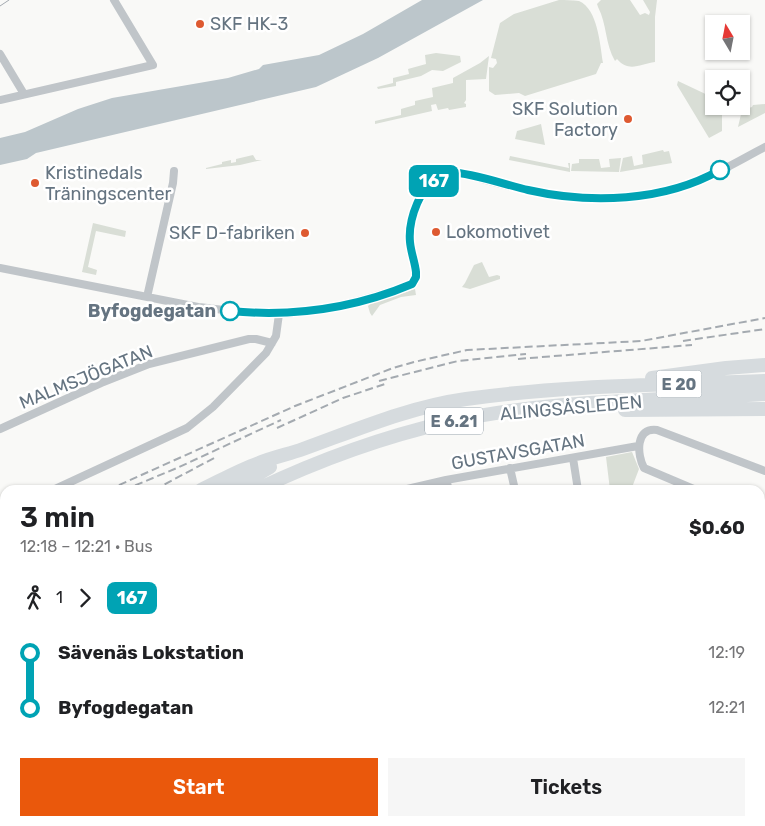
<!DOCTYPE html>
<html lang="en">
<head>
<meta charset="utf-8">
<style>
  :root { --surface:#fff; --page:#f6f6f6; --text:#202124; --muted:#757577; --accent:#ea580c }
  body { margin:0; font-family:Rubik,sans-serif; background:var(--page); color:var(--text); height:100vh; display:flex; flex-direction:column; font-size:19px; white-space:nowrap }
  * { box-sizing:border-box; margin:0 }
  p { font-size:16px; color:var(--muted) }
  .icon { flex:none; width:28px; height:28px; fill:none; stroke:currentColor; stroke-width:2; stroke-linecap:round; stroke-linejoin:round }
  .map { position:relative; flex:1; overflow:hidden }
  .drawer { position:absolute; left:0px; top:485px; width:765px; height:341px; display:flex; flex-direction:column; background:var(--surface); border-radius:15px 15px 0 0; box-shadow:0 1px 4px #0004 }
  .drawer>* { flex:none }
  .badge { padding:0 10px; border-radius:8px; font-size:18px; line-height:32px }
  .needle { width:32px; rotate:350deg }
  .buttons { position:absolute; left:705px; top:15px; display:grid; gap:10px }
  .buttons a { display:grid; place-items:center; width:45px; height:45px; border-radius:0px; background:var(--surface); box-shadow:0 1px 4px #0004; font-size:25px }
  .map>.badge { position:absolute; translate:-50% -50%; box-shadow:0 0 0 2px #fff }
  .legs { display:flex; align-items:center; gap:8px; height:55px; padding:0 20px; font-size:16px }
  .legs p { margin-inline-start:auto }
  .summary { display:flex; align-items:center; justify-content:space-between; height:85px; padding:0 20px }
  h1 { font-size:28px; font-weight:600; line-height:38px }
  .cta { display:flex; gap:10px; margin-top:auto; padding:10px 20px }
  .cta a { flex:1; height:58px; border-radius:0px; background:var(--accent); color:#fff; font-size:20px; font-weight:600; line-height:58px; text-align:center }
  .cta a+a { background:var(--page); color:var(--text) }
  ul { padding:0 20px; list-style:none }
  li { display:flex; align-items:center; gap:18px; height:55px; font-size:19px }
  li i { display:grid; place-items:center; width:8px; height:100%; margin:0 6px; background:currentColor }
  li i::after { content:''; width:12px; height:12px; margin:-6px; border:4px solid; border-radius:50%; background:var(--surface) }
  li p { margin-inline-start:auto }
  li:first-child i { background:linear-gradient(#0000 50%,currentColor 0) }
  li:last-child i { background:linear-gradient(currentColor 50%,#0000 0) }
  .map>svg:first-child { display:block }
  .green { fill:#d9ded6 }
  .water { fill:#bcc6cb }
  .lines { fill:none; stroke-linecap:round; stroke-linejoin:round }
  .street { stroke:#c0c5c9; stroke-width:8 }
  .secondary { stroke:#d6dbde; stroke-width:11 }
  .highway { stroke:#d6dbde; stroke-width:14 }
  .tram { stroke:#a4aab0; stroke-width:1 }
  .rail { stroke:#a4aab0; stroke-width:2; stroke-dasharray:8 4; stroke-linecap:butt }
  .line-1-casing { stroke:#fff; stroke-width:11 }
  .line-1 { stroke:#00a3b4; stroke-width:8 }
  .poi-dot { fill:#de5a31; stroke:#fff; stroke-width:2 }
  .stop-1-dot { fill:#fff; stroke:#00a3b4; stroke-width:2.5 }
  .labels { text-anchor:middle; stroke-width:5; stroke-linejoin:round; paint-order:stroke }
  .shield { fill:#fff; stroke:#939ea7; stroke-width:1 }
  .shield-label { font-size:16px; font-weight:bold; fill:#657481 }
  .poi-label { font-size:18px; fill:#657481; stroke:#fff; text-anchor:start }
  .stop-label { font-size:18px; font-weight:bold; fill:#657481; stroke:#fff; text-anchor:end }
  .street-label { font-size:18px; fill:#657481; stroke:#fff }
</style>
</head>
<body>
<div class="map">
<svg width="765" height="826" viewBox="0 0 765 826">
  <rect width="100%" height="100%" fill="#f9f9f7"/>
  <path class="green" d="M559,0c6,0 14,0 20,1 19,8 21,44 24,62h-2l-5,11 -71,22 -6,-3 -24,2 -6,-4v-24l4,1 4,-5 -1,-4 -5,-1 9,-35 14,-9z
    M601,0h29l10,15 5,-2 4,2 1,-3 -7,-12h14l-2,17v45c-15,2 -26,11 -38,-3l-2,2c-10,-17 -8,-37 -17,-54l-1,-3z
    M436,53l24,3 1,6 -18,9 -11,-1 -11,6 -25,6v4l-18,3 -1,-2 16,-4v-5l16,-4 -1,-5 18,-5 -1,-9z
    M489,56l-3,23 -20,1v20l-2,3 2,1v3l-17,3 -1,-2 -10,2 -2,-6 -5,1 1,6 -57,13v-3l26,-6v-6l14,-4v-4l18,-4 -1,-9 21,-5v-5l27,-15z
    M678,81l36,17v8h8v25l-13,7 -32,-53z
    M765,104v9l-27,14 4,-17 10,-3 1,-2z
    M541,124l4,21 -30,-6 2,-8z
    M663,150l1,2 5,-1 3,12 -52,9 3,-14 9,-2 2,10 9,-2 -1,-9z
    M253,155l3,5h6l-22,5 -34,4v-1l16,-4v-2l9,-2v3l5,-1v-3z
    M510,156l59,12 -1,-5h2v9l-61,-12z
    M621,158l-2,14 -48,-1 1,-7 7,-1v-4h20l2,9 9,-1 -1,-8z
    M93,223l33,8 -1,6 -29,-6 -8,36 9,3 -1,5 -14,-3z
    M482,262l7,15 8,-2 3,1v3l-30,10 -8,-2 3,-4 9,-18z
    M415,289l1,6 -15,2 -21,8 -8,11 -2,-3 -2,-7 2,-2z
    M632,452l7,17 -8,21h-21l-4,-33z
    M760,556l5,3v88l-5,-4z
    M5,792v29h71v5h-76v-25z
    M262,821h72l1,5h-76z"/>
  <path class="water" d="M422,0h61l-105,58 -62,29 -280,66 -9,6 -27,6v-27l25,-6 53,-23 34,-11 116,-20 31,-9 4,-4 56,-10 44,-21z"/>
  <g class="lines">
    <path class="street" d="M0,54l24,40
      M0,100l153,-35 -39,-65
      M0,268l198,39c27,3 53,7 80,7 46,-2 89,-15 132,-29l4,-3c4,-12 -1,-22 -3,-33 -4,-22 4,-48 19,-64 6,-7 13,-12 22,-13 11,-1 23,5 33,8 22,6 44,11 67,14 45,7 99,6 142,-11 25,-10 48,-24 71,-36
      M147,297l26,-114 1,-12
      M0,429l101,-46 48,-19 100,-25h7l16,4
      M573,458l5,32
      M510,468l5,22
      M446,480l3,10
      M53,490l134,-62 26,-21 53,-54 10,-17 3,-22
      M403,490l43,-10 192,-34
      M696,490l-52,-22c-7,-13 -9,-41 13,-38l108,41
      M0,515l5,-2
      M760,516l5,3
      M0,523l5,-3
      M760,724l5,-25
      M0,779l5,-9
      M201,821l1,5
      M558,821l49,5
      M707,821v5
      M82,826v-5
      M153,826l2,-5
      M627,826l6,-5"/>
    <path class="secondary" d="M0,577l5,9
      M0,595l2,18"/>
    <path class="highway" d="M652,378l74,-10 39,-3
      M625,410l140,-1
      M201,490c19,-9 38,-20 58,-27 15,-6 30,-9 44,-14 53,-19 106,-42 163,-50 99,-14 199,-14 299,-18
      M231,490l39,-23
      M256,490c61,-29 126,-53 192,-68 104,-23 211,-21 317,-28
      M0,593l5,-3
      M0,621l5,-2
      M0,650l5,-3"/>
    <path class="tram" d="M0,6l9,-6"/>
    <path class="rail" d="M683,341l82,-12
      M518,359l174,-14
      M379,381l79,-20 68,-7
      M277,428l66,-30 45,-15
      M108,490l187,-84 98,-38 21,-6 53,-12 174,-9 124,-23
      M124,490l53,-22 104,-48
      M154,490l62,-33
      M0,539l5,-3
      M0,551l5,-3
      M0,570l5,-3"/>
  </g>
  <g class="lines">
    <defs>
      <path id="line-1" d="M230,311c62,6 125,-3 182,-27l4,-7v-5c-1,-10 -5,-19 -6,-30 -2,-22 10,-58 33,-68 16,-6 66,12 85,16 62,14 136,12 192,-20"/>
    </defs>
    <use href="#line-1" class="line-1-casing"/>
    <use href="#line-1" class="line-1"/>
  </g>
  <g class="poi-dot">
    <circle cx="200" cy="24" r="5"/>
    <circle cx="628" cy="119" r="5"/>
    <circle cx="35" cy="183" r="5"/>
    <circle cx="436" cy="232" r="5"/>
    <circle cx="305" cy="233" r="5"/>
  </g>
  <g class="stop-1-dot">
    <circle cx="720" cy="170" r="9"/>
    <circle cx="230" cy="311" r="9"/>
  </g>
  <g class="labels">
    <g class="shield">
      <rect x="656.5" y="370.5" width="45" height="27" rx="4"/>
      <rect x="425" y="407.5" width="58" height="27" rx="4"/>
    </g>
    <g class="shield-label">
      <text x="679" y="390">E 20</text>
      <text x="454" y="427">E 6.21</text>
    </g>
    <g class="poi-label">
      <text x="210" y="30">SKF HK-3</text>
      <text x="618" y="115" text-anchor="end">SKF Solution<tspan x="618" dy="21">Factory</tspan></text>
      <text x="45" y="179">Kristinedals<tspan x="45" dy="21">Träningscenter</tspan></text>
      <text x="446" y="238">Lokomotivet</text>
      <text x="295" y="239" text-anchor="end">SKF D-fabriken</text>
    </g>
    <g class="stop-label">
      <text x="216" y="317">Byfogdegatan</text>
    </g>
    <g class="street-label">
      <text transform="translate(86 377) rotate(-22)" y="6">MALMSJÖGATAN</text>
      <text transform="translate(571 408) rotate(-5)" y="6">ALINGSÅSLEDEN</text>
      <text transform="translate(518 452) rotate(-10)" y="6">GUSTAVSGATAN</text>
    </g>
  </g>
</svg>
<div class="buttons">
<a><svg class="needle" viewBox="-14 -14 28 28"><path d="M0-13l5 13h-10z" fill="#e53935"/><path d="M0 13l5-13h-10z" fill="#757577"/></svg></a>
<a><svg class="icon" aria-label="locate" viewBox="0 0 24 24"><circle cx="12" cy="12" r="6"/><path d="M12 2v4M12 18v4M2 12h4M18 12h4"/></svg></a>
</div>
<b class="badge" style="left:434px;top:181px;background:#00a3b4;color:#fff">167</b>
<section class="drawer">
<div class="summary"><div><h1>3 min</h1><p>12:18 – 12:21 · Bus</p></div><b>$0.60</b></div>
<div class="legs"><svg class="icon" aria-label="walk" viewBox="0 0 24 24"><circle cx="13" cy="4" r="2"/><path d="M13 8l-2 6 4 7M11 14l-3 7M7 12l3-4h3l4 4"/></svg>1<svg class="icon" aria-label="forward" viewBox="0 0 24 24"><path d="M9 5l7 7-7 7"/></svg><b class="badge" style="background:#00a3b4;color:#fff">167</b></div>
<ul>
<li><i style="color:#00a3b4"></i><b>Sävenäs Lokstation</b><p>12:19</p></li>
<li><i style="color:#00a3b4"></i><b>Byfogdegatan</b><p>12:21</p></li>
</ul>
<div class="cta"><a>Start</a><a>Tickets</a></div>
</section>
</div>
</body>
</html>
